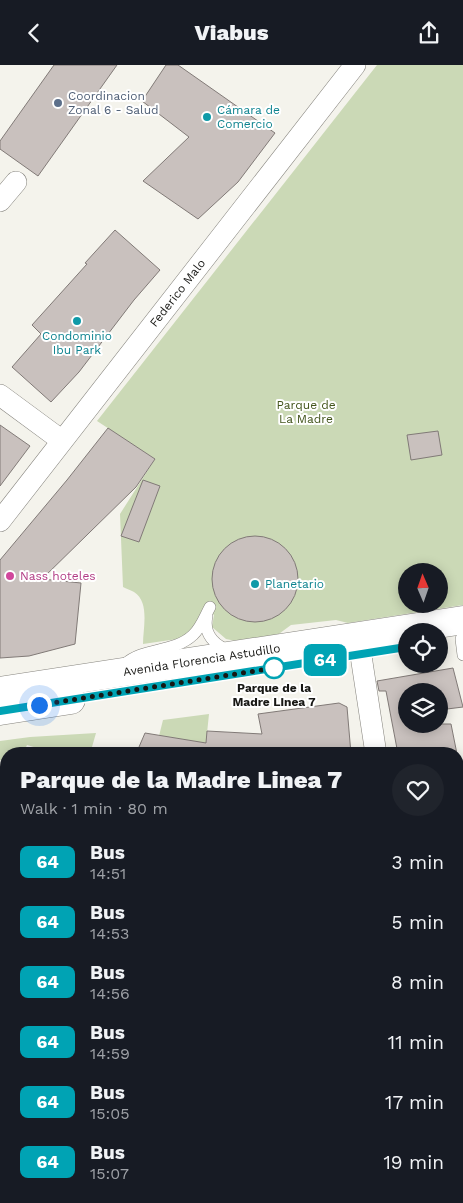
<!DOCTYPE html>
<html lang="en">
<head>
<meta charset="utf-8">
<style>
  :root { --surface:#171b24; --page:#20242c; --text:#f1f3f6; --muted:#9ea1a6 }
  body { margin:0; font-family:"Work Sans",sans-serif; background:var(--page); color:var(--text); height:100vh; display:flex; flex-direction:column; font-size:19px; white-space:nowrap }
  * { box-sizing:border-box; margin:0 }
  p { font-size:16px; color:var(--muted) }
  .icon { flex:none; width:28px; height:28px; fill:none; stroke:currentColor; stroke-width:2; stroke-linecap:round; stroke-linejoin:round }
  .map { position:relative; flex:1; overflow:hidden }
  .drawer { position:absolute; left:0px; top:682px; width:464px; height:456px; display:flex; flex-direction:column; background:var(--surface); border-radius:20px 20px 0 0; box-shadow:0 2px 12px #0003 }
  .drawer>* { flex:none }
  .badge { padding:0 10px; border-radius:8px; font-size:18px; line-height:32px }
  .needle { width:32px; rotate:358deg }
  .tools { position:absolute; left:398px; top:498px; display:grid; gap:10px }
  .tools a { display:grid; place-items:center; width:50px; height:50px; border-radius:50%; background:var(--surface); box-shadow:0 2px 12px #0003; font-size:25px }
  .you { position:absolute; width:25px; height:25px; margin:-12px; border:4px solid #fff; border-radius:50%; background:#1a73e8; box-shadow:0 0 0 8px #1a73e833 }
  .map>.badge { position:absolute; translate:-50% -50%; box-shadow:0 0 0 2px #fff }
  .round { display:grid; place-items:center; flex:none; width:52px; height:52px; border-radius:26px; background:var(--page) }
  .overview { display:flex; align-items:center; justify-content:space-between; height:85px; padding:0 20px }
  h1 { font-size:24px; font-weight:800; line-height:38px }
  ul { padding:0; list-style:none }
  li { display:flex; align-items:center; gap:15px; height:60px; padding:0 20px }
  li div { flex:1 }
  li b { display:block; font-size:19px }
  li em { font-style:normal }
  li .badge { min-width:55px; font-weight:700; text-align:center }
  header { display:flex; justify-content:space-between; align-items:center; height:65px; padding:0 20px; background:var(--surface); font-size:22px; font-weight:800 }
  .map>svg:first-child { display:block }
  .green { fill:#cbd9b6; fill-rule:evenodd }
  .building { fill:#c9c1be; stroke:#817a77 }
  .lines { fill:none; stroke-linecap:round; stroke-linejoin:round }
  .lane-casing { stroke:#86847e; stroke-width:12 }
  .street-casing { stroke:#86847e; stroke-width:22 }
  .secondary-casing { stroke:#86847e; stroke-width:29 }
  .lane { stroke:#fff; stroke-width:11 }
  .street { stroke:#fff; stroke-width:21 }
  .secondary { stroke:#fff; stroke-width:28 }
  .line-casing { stroke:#fff; stroke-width:11 }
  .line { stroke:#00a3b4; stroke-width:8 }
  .walk { stroke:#171714; stroke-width:5; stroke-dasharray:0 9 }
  .service-dot { fill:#5c6f8a; stroke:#fff; stroke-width:2 }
  .culture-dot { fill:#0f9aa8; stroke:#fff; stroke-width:2 }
  .hotel-dot { fill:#d1479c; stroke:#fff; stroke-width:2 }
  .stop-dot { fill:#fff; stroke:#00a3b4; stroke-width:2.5 }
  .labels { text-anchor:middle; stroke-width:4; stroke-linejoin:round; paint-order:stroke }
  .service-label { font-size:12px; fill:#4e5e75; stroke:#fff; text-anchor:start }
  .culture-label { font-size:12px; fill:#0d838f; stroke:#fff; text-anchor:start }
  .street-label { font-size:12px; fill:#171714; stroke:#fff }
  .park-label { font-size:12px; fill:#43551c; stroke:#fff }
  .hotel-label { font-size:12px; fill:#b23c85; stroke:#fff; text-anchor:start }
  .stop-label { font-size:12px; font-weight:bold; fill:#171714; stroke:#fff }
</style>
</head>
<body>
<header><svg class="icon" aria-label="back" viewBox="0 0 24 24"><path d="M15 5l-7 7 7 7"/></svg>Viabus<svg class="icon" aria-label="share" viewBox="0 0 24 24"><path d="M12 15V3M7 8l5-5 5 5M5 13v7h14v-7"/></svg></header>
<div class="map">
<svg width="463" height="1138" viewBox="0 0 463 1138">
  <rect width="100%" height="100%" fill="#f4f3ec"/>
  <path class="green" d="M377,0h86v540l-115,18 -12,-3 -45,5 -15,11 -40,5 -10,-2 -14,-12 2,-12 -9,-5 -11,20 -10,8 -41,6c0,-16 7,-42 -9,-52 -3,-2 -8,-3 -11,-5l-3,-73 35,-55 -58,-38zM406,506h33v33h-33z
    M209,649l-3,29 -47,-7 4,-16z
    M96,668l-6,21h-33l-30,-9 -4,9h-17v8l-6,-2v-19l30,-4z"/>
  <path class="building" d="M54,0h63l-79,111 -38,-27v-8z
    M166,0h12l97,68 -37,49 -40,37 -55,-38 46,-44 -47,-36z
    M115,165l45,40 -26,30 -55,72 -28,30 -39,-35 29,-33 -9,-9 55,-61 -2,-1z
    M0,360l30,21 -30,40z
    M108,363l47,31 -19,28 -94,92 39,4 -6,61 -46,12 -29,2v-98l67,-80z
    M438,366l4,24 -31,5 -4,-25z
    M143,415l17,6 -21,56 -18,-6z
    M212 514a43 43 0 1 1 86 0a43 43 0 1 1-86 0Z
    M453,603l10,39 -24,3v-19h-33v33h45l6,30h-59l-12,-63h-7l-2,-10z
    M339,638l8,4 4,47h-215l9,-21 61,10 1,-12 55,3 -4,-20z"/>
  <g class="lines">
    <defs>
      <path id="lane" d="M207,551c-4,18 7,29 23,35
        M461,574l2,16
        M125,599c19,-17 49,-11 68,-29 8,-7 12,-19 17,-28
        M458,744l5,-1"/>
      <g id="street">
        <path d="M0,136l16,-19"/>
        <path d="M0,330l61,45"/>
        <path id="s1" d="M0,456l355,-456"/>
        <path d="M358,571l18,118"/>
        <path d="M433,1132l1,6"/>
      </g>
      <g id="secondary">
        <path id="s2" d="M0,626l463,-71"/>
        <path d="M0,646l71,-11"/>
        <path d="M458,876h5"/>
        <path d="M0,904h6"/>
      </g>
    </defs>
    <use href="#lane" class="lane-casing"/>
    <use href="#street" class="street-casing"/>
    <use href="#secondary" class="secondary-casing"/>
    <use href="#lane" class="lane"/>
    <use href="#street" class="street"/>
    <use href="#secondary" class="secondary"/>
  </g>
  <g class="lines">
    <defs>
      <path id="line" d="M0,646l406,-64"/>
    </defs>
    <use href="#line" class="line-casing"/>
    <use href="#line" class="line"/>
    <path class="walk" d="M39,640l235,-37"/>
  </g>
  <circle class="service-dot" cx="58" cy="38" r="5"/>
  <g class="culture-dot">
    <circle cx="207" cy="52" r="5"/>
    <circle cx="77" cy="256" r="5"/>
    <circle cx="255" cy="519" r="5"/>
  </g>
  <circle class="hotel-dot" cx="10" cy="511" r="5"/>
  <circle class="stop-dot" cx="274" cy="603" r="10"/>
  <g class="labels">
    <g class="service-label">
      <text x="68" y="35">Coordinacion<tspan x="68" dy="14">Zonal 6 - Salud</tspan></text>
    </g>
    <g class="culture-label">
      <text x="217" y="49">Cámara de<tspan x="217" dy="14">Comercio</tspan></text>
      <text x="77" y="275" text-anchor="middle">Condominio<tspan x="77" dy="14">Ibu Park</tspan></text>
      <text x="265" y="523">Planetario</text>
    </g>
    <g class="street-label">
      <text dy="4" stroke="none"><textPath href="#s1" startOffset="289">Federico Malo</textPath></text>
      <text dy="4" stroke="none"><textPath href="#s2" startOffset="204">Avenida Florencia Astudillo</textPath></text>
    </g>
    <g class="park-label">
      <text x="306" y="344">Parque de<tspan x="306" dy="14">La Madre</tspan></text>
    </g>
    <g class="hotel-label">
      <text x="20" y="515">Nass hoteles</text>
    </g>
    <g class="stop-label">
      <text x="274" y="627">Parque de la<tspan x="274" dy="14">Madre Linea 7</tspan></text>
    </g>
  </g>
</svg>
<div class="tools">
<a><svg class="needle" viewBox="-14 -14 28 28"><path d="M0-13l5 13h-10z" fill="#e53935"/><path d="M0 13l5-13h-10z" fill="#9ea1a6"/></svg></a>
<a><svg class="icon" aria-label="locate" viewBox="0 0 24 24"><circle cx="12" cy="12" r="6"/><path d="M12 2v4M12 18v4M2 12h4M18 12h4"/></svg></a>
<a><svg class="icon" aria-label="layers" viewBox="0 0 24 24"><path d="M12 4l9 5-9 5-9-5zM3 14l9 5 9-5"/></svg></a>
</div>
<div class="you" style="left:39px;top:640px"></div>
<b class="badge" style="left:325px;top:595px;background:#00a3b4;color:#fff">64</b>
<section class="drawer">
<div class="overview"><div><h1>Parque de la Madre Linea 7</h1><p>Walk · 1 min · 80 m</p></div><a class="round"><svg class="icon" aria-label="heart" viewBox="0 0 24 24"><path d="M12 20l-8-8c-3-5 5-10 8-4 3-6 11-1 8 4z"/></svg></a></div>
<ul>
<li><span class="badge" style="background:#00a3b4;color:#fff">64</span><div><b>Bus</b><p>14:51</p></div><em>3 min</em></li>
<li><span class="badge" style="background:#00a3b4;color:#fff">64</span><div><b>Bus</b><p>14:53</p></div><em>5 min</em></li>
<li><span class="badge" style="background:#00a3b4;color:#fff">64</span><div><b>Bus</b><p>14:56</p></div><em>8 min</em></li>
<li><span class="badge" style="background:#00a3b4;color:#fff">64</span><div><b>Bus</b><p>14:59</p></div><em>11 min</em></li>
<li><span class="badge" style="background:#00a3b4;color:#fff">64</span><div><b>Bus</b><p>15:05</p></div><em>17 min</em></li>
<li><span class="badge" style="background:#00a3b4;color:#fff">64</span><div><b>Bus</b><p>15:07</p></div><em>19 min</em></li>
</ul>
</section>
</div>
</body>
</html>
